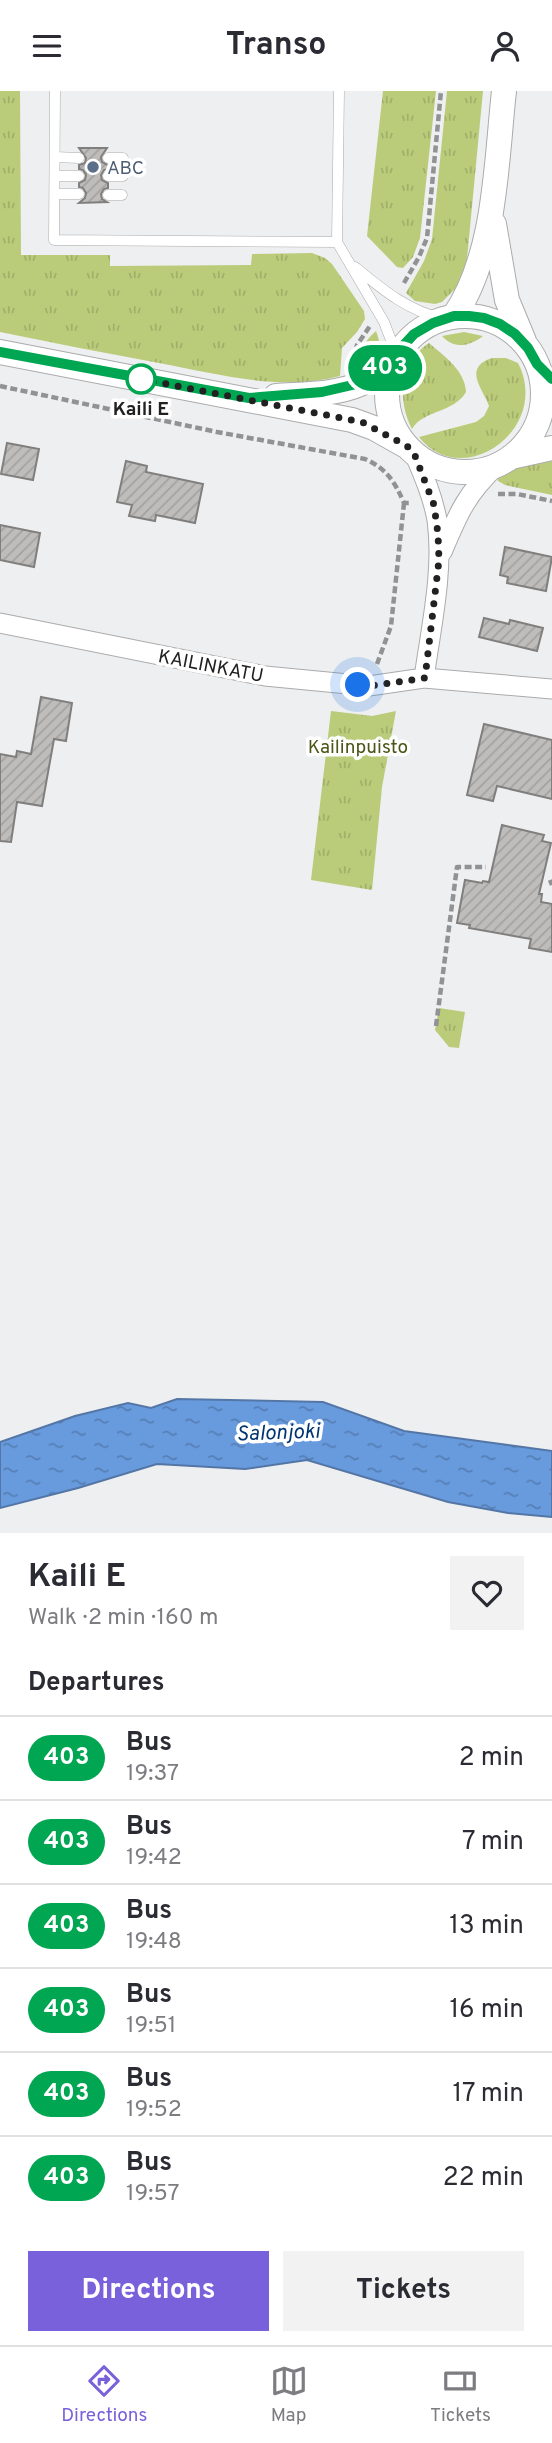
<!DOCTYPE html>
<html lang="en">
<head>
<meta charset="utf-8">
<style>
  :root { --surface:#fff; --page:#f2f2f3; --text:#2b2b33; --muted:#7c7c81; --line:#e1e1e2; --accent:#7a61dc }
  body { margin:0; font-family:Overpass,sans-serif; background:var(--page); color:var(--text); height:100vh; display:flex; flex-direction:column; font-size:26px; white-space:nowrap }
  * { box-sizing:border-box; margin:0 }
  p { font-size:23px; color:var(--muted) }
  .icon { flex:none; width:38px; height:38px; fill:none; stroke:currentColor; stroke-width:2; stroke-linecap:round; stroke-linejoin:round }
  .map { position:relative; height:1442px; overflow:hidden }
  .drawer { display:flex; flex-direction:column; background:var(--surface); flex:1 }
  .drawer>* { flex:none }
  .badge { padding:0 14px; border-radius:23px; font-size:24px; line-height:46px }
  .you { position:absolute; width:35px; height:35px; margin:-18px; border:5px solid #fff; border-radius:50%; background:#1a73e8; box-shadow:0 0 0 10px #1a73e833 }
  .map>.badge { position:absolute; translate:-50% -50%; box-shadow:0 0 0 4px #fff }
  h2 { padding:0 28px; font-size:26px; line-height:63px }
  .round { display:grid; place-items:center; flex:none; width:74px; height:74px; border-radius:0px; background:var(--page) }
  .head { display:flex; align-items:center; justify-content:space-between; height:119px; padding:0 28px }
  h1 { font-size:33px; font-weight:700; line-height:52px }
  .primary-button { display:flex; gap:14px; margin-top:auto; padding:14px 28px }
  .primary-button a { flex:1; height:80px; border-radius:0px; background:var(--accent); color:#fff; font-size:28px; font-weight:700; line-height:80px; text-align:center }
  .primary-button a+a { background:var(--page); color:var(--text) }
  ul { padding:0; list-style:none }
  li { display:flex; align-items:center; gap:21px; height:84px; padding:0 28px; border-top:2px solid var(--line) }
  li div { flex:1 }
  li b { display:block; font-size:26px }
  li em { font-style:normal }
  li .badge { min-width:77px; font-weight:700; text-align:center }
  header { display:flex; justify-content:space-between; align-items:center; height:91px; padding:0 28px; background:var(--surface); font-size:32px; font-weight:700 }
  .tabs { display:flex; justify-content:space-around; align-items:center; height:98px; border-top:2px solid var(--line); background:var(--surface); font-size:19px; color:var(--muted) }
  .tabs a { display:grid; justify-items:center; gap:4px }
  .tabs .selected { color:var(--accent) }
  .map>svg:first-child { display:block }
  .grass { fill:url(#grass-tufts) }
  .water { fill:url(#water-ripples); stroke:#5376a6; stroke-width:2 }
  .building { fill:url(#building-hatch); stroke:#807f7e; stroke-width:2 }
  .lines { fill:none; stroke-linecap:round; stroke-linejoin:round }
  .service-casing { stroke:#ababac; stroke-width:11 }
  .minor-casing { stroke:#ababac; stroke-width:21 }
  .tertiary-casing { stroke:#ababac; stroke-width:26 }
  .path { stroke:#919293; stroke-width:4.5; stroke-dasharray:7 3.5; stroke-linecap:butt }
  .service { stroke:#fff; stroke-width:10 }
  .minor { stroke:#fff; stroke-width:19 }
  .tertiary { stroke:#fff; stroke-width:24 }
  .line-casing { stroke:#fff; stroke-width:16 }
  .line { stroke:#00a651; stroke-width:10 }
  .walk { stroke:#212122; stroke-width:7; stroke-dasharray:0 12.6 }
  .service-dot { fill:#5c6f8a; stroke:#fff; stroke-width:2.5 }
  .stop-dot { fill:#fff; stroke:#00a651; stroke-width:3.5 }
  .labels { text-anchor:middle; stroke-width:7; stroke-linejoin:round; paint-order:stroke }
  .service-label { font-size:19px; fill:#4e5e75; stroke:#fff; text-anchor:start }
  .stop-label { font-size:19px; font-weight:bold; fill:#212122; stroke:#fff }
  .street-label { font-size:19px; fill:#212122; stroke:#fff }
  .park-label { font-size:19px; fill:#4a5516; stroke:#fff }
  .water-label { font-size:21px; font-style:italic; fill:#003570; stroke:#fff }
</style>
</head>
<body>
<header><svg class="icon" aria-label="menu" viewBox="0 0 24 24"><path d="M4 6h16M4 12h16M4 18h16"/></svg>Transo<svg class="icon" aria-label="person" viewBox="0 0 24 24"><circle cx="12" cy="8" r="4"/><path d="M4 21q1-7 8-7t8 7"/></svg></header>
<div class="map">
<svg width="552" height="1442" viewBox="0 0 552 1442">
  <defs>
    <pattern id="grass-tufts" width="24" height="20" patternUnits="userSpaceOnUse" patternTransform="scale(1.75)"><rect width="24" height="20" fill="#bacc7a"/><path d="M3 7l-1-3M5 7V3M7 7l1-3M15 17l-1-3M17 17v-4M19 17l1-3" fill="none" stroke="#a0af69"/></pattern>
    <pattern id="water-ripples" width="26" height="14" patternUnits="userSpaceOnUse" patternTransform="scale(1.75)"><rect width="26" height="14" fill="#689bde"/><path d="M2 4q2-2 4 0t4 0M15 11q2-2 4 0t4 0" fill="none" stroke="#557eb4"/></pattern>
    <pattern id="building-hatch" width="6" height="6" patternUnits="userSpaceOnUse" patternTransform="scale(1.75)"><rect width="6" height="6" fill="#bebdbc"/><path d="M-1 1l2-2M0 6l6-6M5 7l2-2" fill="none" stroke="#a3a2a1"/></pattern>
  </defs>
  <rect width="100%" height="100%" fill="#eeeff0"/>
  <path class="grass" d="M0,0h20l1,164h89v11l141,-1 1,-11 60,-1 13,5 7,6 32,47 1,8 -8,13 -15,16 -2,28c-59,16 -122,-2 -181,-13 -53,-10 -106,-20 -159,-31z
    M383,0h53l-16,147 -7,19 -10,11 -6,-1 -30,-31z
    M447,0h36l-16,168 -3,13 -6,14 -16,16 -7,2 -20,-3 -9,-8 18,-32 8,-22z
    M376,240c9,24 2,31 -19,41 1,-18 6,-30 19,-41z
    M464,241l19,4c-13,10 -28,14 -41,0z
    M429,252c15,13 36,27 37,49 -12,21 -43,18 -54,37 -15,-29 -13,-66 17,-86z
    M492,267h14l12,5c34,66 -56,129 -99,74l57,-15 8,-6 5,-10c-6,-17 -27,-38 3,-48z
    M552,364v40l-47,-10 -7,-4v-3l26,-14z
    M331,620l41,5 24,-5 -14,76 -10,103 -61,-10z
    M439,917l26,4 -6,36 -10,-1 -14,-17z"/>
  <path class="water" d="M177,1308l146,3 81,29 148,20v66l-44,-4 -60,-11 -141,-42 -62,9 -88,-5 -79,24 -78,20v-66l75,-26 53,-13 23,5z"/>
  <path class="building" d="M79,57h28l-6,9 1,5 6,3v4l-4,1 -3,5 1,5 6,3v5l-4,1 -3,5 1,5 5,3 -28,1 6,-5 1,-5 -3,-5 -4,-1v-4l6,-3 1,-5 -3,-5 -4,-1v-4l6,-2 1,-5z
    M7,352l32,6 -6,31 -32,-6z
    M126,370l21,5 -1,6 57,12 -8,39 -39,-8 -1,6 -26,-5 3,-11 -15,-3z
    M0,434l40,8 -6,34 -34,-7z
    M505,456l47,10 -6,34 -39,-8 1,-6 -8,-2z
    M484,527l25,6 1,-4 33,8 -6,23 -58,-14z
    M41,606l31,6 -6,38 -12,-2 -12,67 -25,-4 -6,40 -11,-1v-87l16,3 1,-6 14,3z
    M484,633l68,16v59l-55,-13 -4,15 -26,-6z
    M502,734l42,10 -2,6 9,2 -12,51h3l-1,8 11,2v48l-23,-4 2,-9 -62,-11 1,-3 -13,-2 8,-43 17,3 1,-2 6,1z"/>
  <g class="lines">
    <defs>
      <path id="service" d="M55,0l-1,149 283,2 47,80 13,34
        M55,66l24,1
        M108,67h15
        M55,85h24
        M108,85h15
        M55,103h24
        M108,104h14
        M337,151l2,-151
        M355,176c28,23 53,44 89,52"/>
      <path id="minor" d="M442,461c16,-38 24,-58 55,-87
        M0,532l265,53 104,10 55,-8c7,-51 20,-107 13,-158 -4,-23 -14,-46 -23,-67
        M424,587l128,11"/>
      <path id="tertiary" d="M494,133l13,76 17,41
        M454,225c42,-61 42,-153 50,-225
        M387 303a78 78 0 1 1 156 0a78 78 0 1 1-156 0Z
        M0,261l352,68 22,8 32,18
        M276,305c26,-2 59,-1 84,-12 12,-6 23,-14 33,-22
        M511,366l41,-9"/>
    </defs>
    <use href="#service" class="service-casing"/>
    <use href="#minor" class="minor-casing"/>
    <use href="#tertiary" class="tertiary-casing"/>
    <path class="path" d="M404,192l15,-26 8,-19 14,-147
      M353,270l4,-16 13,-19
      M0,295l217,46 148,27c21,9 30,23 39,44h7
      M498,403h19l35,7
      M377,573l14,-38 13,-123
      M550,789l2,5
      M436,935l21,-159h29"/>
    <use href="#service" class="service"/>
    <use href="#minor" class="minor"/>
    <use href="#tertiary" class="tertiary"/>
  </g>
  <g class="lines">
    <defs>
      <path id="line" d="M0,261l249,46 73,-6 39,-9 32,-21 9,-15 12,-13 19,-11 21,-7h15l15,2 16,6 15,10 13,14 9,16 15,15"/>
    </defs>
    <use href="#line" class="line-casing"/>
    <use href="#line" class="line"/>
    <path class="walk" d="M141,288l221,43 45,24 7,7 20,52 4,29 1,26 -14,118 -56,8 -11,-1"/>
  </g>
  <circle class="service-dot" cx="93" cy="76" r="7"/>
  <circle class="stop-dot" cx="141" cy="288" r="14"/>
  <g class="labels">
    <g class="service-label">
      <text x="107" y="83">ABC</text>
    </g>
    <g class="stop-label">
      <text x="141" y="324">Kaili E</text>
    </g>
    <g class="street-label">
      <text transform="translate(211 574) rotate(11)" y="7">KAILINKATU</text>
    </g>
    <g class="park-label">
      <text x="358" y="662">Kailinpuisto</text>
    </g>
    <g class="water-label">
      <text transform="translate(278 1341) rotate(-2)" y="7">Salonjoki</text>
    </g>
  </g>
</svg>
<div class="you" style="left:358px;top:594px"></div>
<b class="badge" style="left:385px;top:277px;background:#00a651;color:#fff">403</b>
</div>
<section class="drawer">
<div class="head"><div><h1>Kaili E</h1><p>Walk · 2 min · 160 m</p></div><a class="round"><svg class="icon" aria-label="heart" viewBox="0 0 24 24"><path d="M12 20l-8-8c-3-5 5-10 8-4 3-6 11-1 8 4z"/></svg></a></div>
<h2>Departures</h2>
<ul>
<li><span class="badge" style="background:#00a651;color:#fff">403</span><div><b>Bus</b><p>19:37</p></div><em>2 min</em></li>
<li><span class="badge" style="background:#00a651;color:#fff">403</span><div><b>Bus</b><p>19:42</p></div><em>7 min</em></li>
<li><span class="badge" style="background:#00a651;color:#fff">403</span><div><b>Bus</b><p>19:48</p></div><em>13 min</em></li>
<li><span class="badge" style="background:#00a651;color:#fff">403</span><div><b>Bus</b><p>19:51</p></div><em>16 min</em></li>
<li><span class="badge" style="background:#00a651;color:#fff">403</span><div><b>Bus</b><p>19:52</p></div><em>17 min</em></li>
<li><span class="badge" style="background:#00a651;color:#fff">403</span><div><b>Bus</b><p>19:57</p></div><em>22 min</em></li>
</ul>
<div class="primary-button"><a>Directions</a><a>Tickets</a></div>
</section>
<nav class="tabs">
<a class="selected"><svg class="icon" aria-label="directions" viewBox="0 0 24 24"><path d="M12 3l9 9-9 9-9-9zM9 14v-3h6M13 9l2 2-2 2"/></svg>Directions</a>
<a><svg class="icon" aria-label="map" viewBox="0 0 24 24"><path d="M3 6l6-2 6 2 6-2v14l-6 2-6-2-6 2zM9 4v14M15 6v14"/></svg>Map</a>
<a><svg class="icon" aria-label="tickets" viewBox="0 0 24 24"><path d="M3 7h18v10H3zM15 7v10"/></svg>Tickets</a>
</nav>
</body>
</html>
